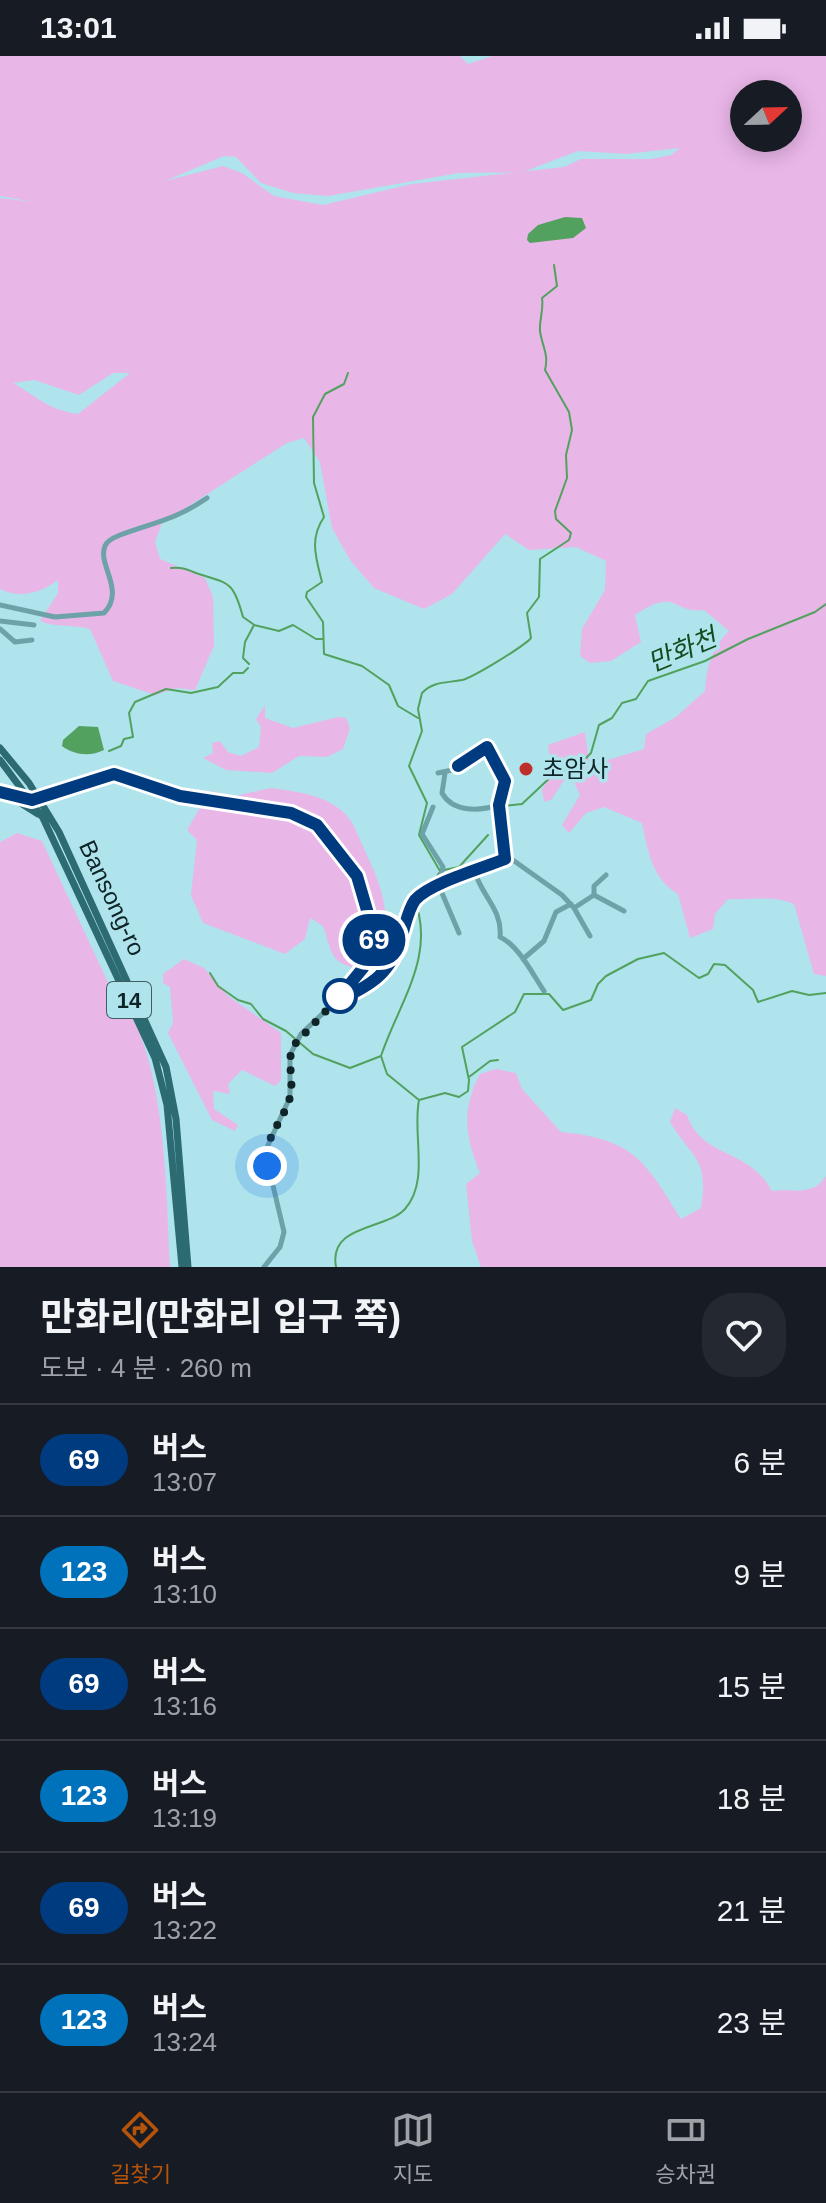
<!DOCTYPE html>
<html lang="ko">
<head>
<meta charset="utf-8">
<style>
  :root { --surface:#171b24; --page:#242831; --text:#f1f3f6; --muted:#9ea1a6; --line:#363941; --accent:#b45309 }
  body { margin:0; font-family:Arial,"Noto Sans KR",sans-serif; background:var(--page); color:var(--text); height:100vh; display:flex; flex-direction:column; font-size:30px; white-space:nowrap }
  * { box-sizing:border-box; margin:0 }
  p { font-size:26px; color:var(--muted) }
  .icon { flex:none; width:44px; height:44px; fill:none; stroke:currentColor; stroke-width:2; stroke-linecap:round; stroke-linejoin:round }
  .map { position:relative; height:1211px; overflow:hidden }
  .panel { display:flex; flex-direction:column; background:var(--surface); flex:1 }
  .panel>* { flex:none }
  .badge { padding:0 16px; border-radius:26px; font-size:28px; line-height:52px }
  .needle { width:52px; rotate:68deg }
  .fabs { position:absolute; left:730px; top:24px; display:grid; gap:16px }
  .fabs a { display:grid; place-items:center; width:72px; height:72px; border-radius:50%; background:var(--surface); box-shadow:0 4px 20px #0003; font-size:40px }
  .you { position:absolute; width:40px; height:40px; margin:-20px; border:6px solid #fff; border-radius:50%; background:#1a73e8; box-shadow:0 0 0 12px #1a73e833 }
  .map>.badge { position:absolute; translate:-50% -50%; box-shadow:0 0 0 4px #fff }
  .round { display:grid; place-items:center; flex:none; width:84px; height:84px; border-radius:32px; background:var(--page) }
  .overview { display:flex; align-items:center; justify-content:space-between; height:136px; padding:0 40px }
  h1 { font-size:38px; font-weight:700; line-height:60px }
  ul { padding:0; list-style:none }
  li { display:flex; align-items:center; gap:24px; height:112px; padding:0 40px; border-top:2px solid var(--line) }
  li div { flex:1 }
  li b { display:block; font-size:30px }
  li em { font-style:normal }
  li .badge { min-width:88px; font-weight:700; text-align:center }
  .status { display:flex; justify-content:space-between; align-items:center; height:56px; padding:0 40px; background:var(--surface); direction:ltr }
  .status svg { height:22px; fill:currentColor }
  .tabs { display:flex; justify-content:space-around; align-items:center; height:112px; border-top:2px solid var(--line); background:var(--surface); font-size:22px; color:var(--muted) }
  .tabs a { display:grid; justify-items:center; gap:4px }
  .tabs .on { color:var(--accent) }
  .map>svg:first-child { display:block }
  .green { fill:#e9b6e8; fill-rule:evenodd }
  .water { fill:#53a15e }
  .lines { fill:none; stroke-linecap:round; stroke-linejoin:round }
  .stream { stroke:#53a15e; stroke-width:2 }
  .minor { stroke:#6da2a9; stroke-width:5 }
  .major { stroke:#2d6b73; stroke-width:7 }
  .line-casing { stroke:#fff; stroke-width:18 }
  .line { stroke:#003b80; stroke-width:12 }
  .walk { stroke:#0f2427; stroke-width:8; stroke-dasharray:0 14.4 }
  .poi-dot { fill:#be2f2c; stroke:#afe4ec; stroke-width:3 }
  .stop-dot { fill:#fff; stroke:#003b80; stroke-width:4 }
  .labels { text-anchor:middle; stroke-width:7; stroke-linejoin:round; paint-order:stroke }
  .shield { fill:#afe4ec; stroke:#3f5e62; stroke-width:2 }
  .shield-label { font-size:22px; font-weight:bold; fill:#0f2427 }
  .poi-label { font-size:24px; fill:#0f2427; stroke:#afe4ec; text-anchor:start }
  .street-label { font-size:24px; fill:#0f2427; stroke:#afe4ec }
  .water-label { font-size:26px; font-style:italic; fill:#134b1e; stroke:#afe4ec }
</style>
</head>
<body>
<div class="status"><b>13:01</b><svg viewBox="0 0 49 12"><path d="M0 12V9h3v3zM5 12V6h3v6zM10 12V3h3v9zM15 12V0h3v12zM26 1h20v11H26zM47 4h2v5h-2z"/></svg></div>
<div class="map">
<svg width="826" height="1211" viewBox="0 0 826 1211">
  <rect width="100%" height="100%" fill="#afe4ec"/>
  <path class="green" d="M0,0h460l8,8 24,-8h334v920l-12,-2 -20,-70c-20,-9 -44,-4 -66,-5l-13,15 -2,15 -23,9 -12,-44c-26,-15 -30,-43 -36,-71l-38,-16 -18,6 -17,20 -7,-8 18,-30 -6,-13 -10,-2 -12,19 -8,3 -2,-12 10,-18 -4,-27 37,-13 4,29 9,2 46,-14 2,-15 30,-17 29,-26c2,-25 6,-42 24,-60l-25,-21c-32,4 -27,-24 -69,5l6,27 -30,19 -21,2 -10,-7 2,-27 23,-39 1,-29 -30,-14 -47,3 -24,-16 -53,60 -28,15 -50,-21 -24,-28 -18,-32 -12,-66 -16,-24 -17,5 -125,80 -7,19 5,17 45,19 8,19 1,49 -19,44 -18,-2 -22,7 -42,-14 -23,-52c-18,-5 -33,-1 -50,-8l18,-28v-13c-17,13 -39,19 -58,9v-391l33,4 -33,-6zM744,38h44v44h-44zM680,92l-9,7 -20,4h-70l-17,8 -152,17 -89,21 -49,-9 -32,-23 -19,-7 -58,15 59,-25 12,1 25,26 32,10 35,3 131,-23 64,-1 55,-21 48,3zM113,317h17l-52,41c-30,-4 -40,-17 -65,-31l21,-3 45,15z
    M265,649v13l28,10 45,-11 8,1 4,10 -7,21 -16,8 -28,-1 -27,17 -46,-3 -23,-12 10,-5 -1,-10 8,-2 8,11 13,4 18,-9 2,-20 -5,-8z
    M271,732c30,4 65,8 82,36 21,50 53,95 15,147 -38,-8 -34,-12 -45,-45l-13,-8 -5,21 -20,15 -82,-31 -12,-28 6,-55 -10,-10 23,-39 25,5z
    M17,777l25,8 71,152c54,48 53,202 57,274h-170v-425z
    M184,903l20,9 24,28 53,37v47l-6,6 -33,-16 -14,14 2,10 -17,-3 1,18 24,16 -3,6 -23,-11 -44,-87 5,-10 -3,-36 -7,-4v-9z
    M496,1013l20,4 6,16 39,43c72,7 84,28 120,87l20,-11c8,-51 -9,-49 -31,-86l5,-14 12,7c15,44 61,32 85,76 21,-3 41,6 54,-15v91h-345l-9,-26 -6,-57 14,-11c-15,-37 -19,-62 0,-99z"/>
  <path class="water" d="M565,161l17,1 4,10 -13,10 -43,5 -3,-3 1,-6 10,-9z
    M79,670l19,1 6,23c-14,7 -30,5 -42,-4l1,-6z"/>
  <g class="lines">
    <path class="stream" d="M348,317l-4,11 -19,10 -12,23 1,66 10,34c-15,22 -8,41 -2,65l-15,10 -1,5 17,25 1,32 38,12 27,19 9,21 20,12
      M171,512c11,-1 15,1 25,5 33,11 37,7 47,44l10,7
      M249,608l-6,-6 2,-16 9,-17 25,6 14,-6 23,14h7
      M109,695l12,-5 3,-7 9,-2 -4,-24 6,-11 31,-13 25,4 27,-6 15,-14h10l5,-5
      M504,750l18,-2 33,-31 23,-7 13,-13 8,-28 13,-7 10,-15 14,-4 12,-18 57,-20 43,-22 67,-27 11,-8
      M444,814l15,-3 29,-32
      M440,815l-21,-36 8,-32 -18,-37 13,-35 -4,-22 4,-16c11,-12 25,-10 40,-13 10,-2 61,-33 69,-42l-4,-25 12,-16 1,-38 29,-19 2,-7 -15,-14 -1,-8 12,-33 -1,-23 6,-25 -3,-18 -24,-42c4,-16 -3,-24 -5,-39 -1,-11 4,-21 2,-33l15,-12 -3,-21
      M210,917l8,13 20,14 13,4 12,15 23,12 27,23 37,14 31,-12
      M469,1021l21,-16 8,-1
      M419,1044l26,-7 14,4 9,-6 1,-11 -7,-33 53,-35 9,-18h25l14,16 28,-10 7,-16 8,-8 32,-17 26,-6 35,25 9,-4 6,-10 11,1 28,25 5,12 34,-11 17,4 17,-2
      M336,1211c-8,-43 50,-37 69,-58 25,-28 7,-75 14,-109l-32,-26 -6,-18c18,-54 57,-102 32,-160l20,-13 6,-10"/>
    <path class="minor" d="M0,549l55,12 49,-4c22,-23 -7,-48 1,-67 2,-6 10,-9 15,-11 35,-13 55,-15 87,-37
      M0,565l34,4
      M0,573l15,13 17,-2
      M438,717l14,-3 35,-23 18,34 -6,24 6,54
      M445,717l-3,20c11,20 38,18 57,12
      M13,740l19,4 82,-26 66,22 111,17 26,12 40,51 17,58 -1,15 -10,19 -27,33 -35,33 -11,21v42l-25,55 19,80 -4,15 -16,20
      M433,751l-11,27 21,33 -4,19 20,47
      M475,816c6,23 28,38 25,65 18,8 32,36 44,54
      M594,839v-9l12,-11
      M574,852l20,-13 30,16
      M523,903l21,-18 12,-29 15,-8
      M337,945c33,-14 55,-27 64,-63 4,-12 6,-26 13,-36 12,-17 75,-37 96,-44l52,37 12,13 16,28"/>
    <path class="major" d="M0,692l29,35 30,49 107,235 10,52 12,148
      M0,704l43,58 112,240 12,47 15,162
      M3,736l35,22"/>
  </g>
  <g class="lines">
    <defs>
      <path id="line" d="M0,736l32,8 82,-26 66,22 111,17 26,12 40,51 17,58 -1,15 -10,19 -27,33c35,-15 56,-28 66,-66 4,-12 6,-25 13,-35 15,-17 68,-32 90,-41l-6,-54 6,-24 -18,-34 -29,19"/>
    </defs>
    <use href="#line" class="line-casing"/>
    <use href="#line" class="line"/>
    <path class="walk" d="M267,1110c-5,-30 20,-47 24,-74 2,-16 -4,-31 2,-46l47,-50"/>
  </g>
  <circle class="poi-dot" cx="526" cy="713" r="8"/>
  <circle class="stop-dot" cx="340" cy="940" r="16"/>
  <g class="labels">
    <rect class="shield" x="107" y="926" width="44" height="36" rx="6"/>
    <g class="shield-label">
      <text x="129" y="952">14</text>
    </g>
    <g class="poi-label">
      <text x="542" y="721">초암사</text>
    </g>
    <g class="street-label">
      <text transform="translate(112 842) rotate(65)" y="8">Bansong-ro</text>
    </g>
    <g class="water-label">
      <text transform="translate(682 594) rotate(-23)" y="9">만화천</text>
    </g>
  </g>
</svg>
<div class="fabs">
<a><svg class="needle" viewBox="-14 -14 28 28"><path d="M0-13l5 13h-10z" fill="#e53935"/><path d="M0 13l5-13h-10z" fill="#9ea1a6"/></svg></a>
</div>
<div class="you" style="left:267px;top:1110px"></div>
<b class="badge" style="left:374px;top:884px;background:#003b80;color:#fff">69</b>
</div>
<section class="panel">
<div class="overview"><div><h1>만화리(만화리 입구 쪽)</h1><p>도보 · 4 분 · 260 m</p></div><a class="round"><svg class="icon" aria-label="heart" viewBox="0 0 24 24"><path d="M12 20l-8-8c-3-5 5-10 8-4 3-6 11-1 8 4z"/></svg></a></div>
<ul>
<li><span class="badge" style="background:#003b80;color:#fff">69</span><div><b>버스</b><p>13:07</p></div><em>6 분</em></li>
<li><span class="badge" style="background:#0072bc;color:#fff">123</span><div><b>버스</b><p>13:10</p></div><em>9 분</em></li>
<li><span class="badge" style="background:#003b80;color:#fff">69</span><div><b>버스</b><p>13:16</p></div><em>15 분</em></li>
<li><span class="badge" style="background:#0072bc;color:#fff">123</span><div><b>버스</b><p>13:19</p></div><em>18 분</em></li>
<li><span class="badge" style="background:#003b80;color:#fff">69</span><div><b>버스</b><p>13:22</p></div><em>21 분</em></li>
<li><span class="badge" style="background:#0072bc;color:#fff">123</span><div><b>버스</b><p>13:24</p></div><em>23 분</em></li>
</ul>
</section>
<nav class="tabs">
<a class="on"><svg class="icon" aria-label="directions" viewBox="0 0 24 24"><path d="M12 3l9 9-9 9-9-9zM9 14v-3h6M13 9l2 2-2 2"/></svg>길찾기</a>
<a><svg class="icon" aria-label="map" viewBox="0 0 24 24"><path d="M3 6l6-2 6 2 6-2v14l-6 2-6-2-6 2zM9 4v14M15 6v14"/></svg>지도</a>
<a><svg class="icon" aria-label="tickets" viewBox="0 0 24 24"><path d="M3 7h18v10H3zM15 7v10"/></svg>승차권</a>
</nav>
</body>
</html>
